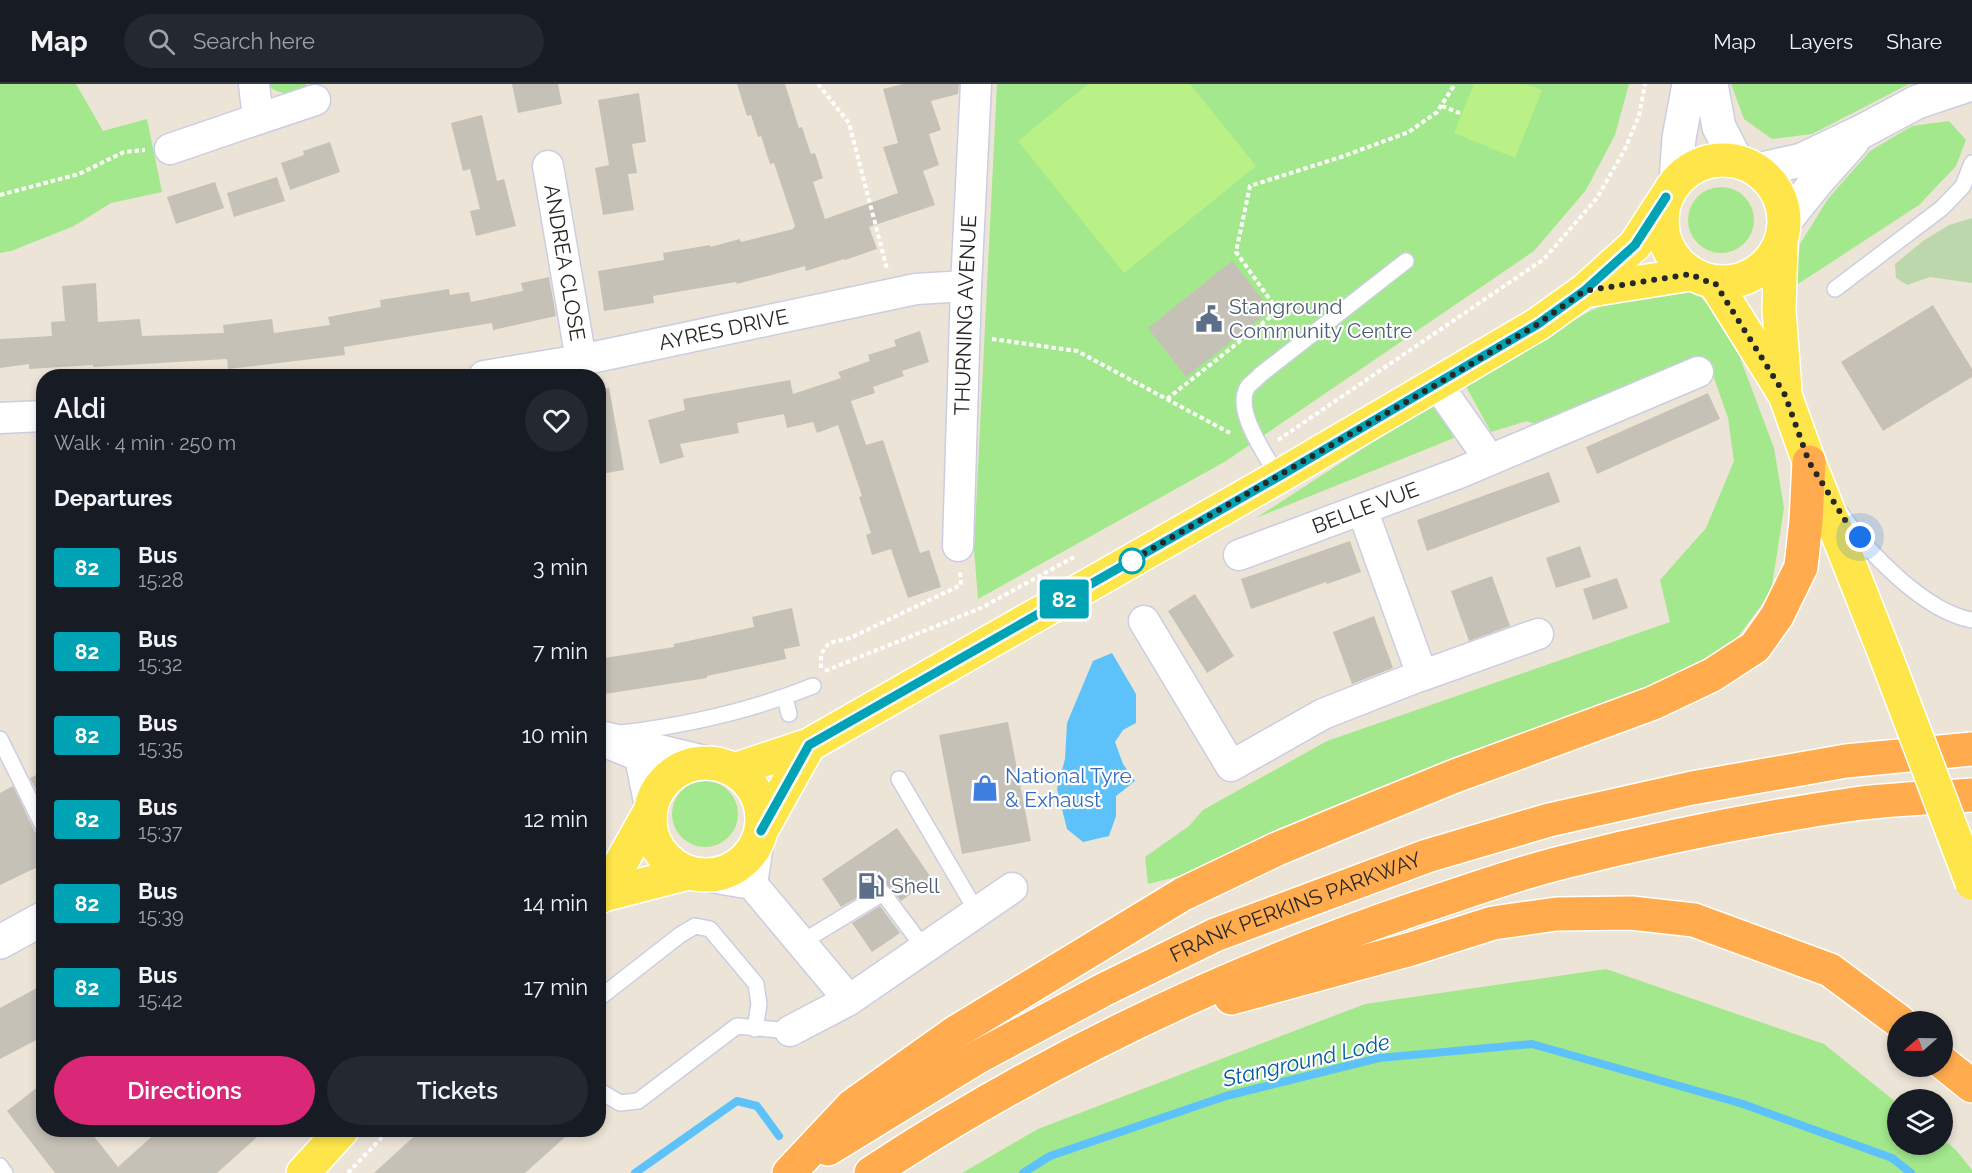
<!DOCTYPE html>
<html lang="en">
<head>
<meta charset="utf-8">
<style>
  :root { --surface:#171b24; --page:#242831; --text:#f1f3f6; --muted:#9ea1a6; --line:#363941; --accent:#db2777 }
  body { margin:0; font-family:Raleway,sans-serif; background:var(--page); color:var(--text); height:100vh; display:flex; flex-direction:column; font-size:22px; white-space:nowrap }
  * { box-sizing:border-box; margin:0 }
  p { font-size:20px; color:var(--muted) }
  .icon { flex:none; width:33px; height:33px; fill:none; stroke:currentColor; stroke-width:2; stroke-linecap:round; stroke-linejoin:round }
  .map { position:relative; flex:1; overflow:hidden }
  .sheet { position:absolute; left:36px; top:285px; width:570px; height:768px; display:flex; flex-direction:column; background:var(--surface); border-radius:24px; box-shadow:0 3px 9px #0003 }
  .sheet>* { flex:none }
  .badge { padding:0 12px; border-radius:4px; font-size:21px; line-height:39px }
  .needle { width:39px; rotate:250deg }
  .fabs { position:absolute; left:1887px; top:927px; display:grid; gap:12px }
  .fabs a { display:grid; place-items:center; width:66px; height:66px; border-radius:50%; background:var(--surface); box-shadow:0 3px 9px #0003; font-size:30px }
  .you { position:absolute; width:30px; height:30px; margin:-15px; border:4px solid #fff; border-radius:50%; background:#1a73e8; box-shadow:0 0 0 9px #1a73e833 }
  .map>.badge { position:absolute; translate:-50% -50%; box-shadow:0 0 0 3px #fff }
  h2 { padding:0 18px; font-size:22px; line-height:54px }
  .round { display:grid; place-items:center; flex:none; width:63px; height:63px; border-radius:32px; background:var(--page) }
  .overview { display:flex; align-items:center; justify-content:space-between; height:102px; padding:0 18px }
  h1 { font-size:28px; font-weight:600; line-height:45px }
  .primary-button { display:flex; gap:12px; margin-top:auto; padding:12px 18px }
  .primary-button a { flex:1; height:69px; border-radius:36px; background:var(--accent); color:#fff; font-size:24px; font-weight:600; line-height:69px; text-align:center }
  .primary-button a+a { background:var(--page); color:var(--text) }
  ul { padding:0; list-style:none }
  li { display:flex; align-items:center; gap:18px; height:84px; padding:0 18px }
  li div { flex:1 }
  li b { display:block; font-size:22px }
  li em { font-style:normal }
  li .badge { min-width:66px; font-weight:700; text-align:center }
  header { display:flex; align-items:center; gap:36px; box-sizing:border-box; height:84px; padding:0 30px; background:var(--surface); border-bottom:2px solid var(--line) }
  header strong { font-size:28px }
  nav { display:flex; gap:33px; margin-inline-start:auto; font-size:21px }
  .search { width:420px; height:54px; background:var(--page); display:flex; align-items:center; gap:15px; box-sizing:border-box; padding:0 21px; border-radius:33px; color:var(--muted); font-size:22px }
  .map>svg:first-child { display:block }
  .green { fill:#a3e88c }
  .cemetery { fill:#bdd7ac }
  .pitch { fill:#baf186 }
  .water { fill:#5dc1fa }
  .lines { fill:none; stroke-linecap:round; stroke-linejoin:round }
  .stream { stroke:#5dc1fa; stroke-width:8 }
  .building { fill:#c6c1b6 }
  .lane-casing { stroke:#cbcee2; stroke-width:18 }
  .street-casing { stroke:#cbcee2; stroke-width:33 }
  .secondary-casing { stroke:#cbcee2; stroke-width:36 }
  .primary-casing { stroke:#fff; stroke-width:36 }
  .highway-casing { stroke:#fff; stroke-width:36 }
  .path { stroke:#fff; stroke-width:4; stroke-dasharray:4.5 3; stroke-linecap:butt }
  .lane { stroke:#fff; stroke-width:15 }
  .street { stroke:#fff; stroke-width:30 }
  .secondary { stroke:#fff; stroke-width:33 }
  .primary { stroke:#fee549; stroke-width:33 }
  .highway { stroke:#ffab4e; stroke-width:33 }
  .primary-bridge-casing { stroke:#fff; stroke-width:36; stroke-linecap:butt }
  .primary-bridge { stroke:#fee549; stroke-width:33 }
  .line-casing { stroke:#fff; stroke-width:14 }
  .line { stroke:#00a3b4; stroke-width:9 }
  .walk { stroke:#272727; stroke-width:6; stroke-dasharray:0 10.8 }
  .stop-dot { fill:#fff; stroke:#00a3b4; stroke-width:3 }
  .labels { text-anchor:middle; stroke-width:4.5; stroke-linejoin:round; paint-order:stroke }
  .street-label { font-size:21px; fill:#272727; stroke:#fff }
  .service-label { font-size:21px; fill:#4e5e75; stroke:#fff; text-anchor:start }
  .shop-label { font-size:21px; fill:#366cbe; stroke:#fff; text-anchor:start }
  .water-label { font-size:22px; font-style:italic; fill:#015ba1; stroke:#fff }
</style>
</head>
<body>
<header>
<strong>Map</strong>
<div class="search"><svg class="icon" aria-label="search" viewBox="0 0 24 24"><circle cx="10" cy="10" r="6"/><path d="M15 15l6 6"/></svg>Search here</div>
<nav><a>Map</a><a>Layers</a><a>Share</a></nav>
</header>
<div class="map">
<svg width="1972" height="1089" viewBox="0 0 1972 1089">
  <rect width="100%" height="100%" fill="#ece4d6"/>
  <path class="green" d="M0,0h76l27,47 44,-12 15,73 -51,11 -37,23 -63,25 -11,2z
    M266,0h40l2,8c-16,3 -30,3 -42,-8z
    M997,0h632l-14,51 -29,55 -52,61 -308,210 -248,138 -4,-50z
    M1731,0h178l-97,50 -40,5 -28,-20z
    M1949,37l17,19 -10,26 -37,39 -124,81 5,-42 28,-45 42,-48 42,-25z
    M1688 136a33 33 0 1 1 66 0a33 33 0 1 1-66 0Z
    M1694,204l15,19 30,48 35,93 10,60 -13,84 -39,53 -78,39 -175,65 -287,124 -44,11 -3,-27 44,-31 14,-16 124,-69 343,-119 -10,-42 46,-52 28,-67 -6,-43 -14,-40 -11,-18 -161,67 -15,-6 -36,11 -28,-51 129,-71 46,-17z
    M1436,317l18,37 -198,80z
    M672 730a33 33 0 1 1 66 0a33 33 0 1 1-66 0Z
    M1606,885l218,75 73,59 1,41h44l1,-5 13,11 16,20v3h-1010l76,-44 327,-125z"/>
  <path class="cemetery" d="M1972,134v65l-42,-6 -23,8 -11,-7 -1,-14 28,-23 26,-16z"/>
  <path class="pitch" d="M1088,0h102l66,82 -132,107 -106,-132z
    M1474,0h52l16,6 -27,68 -61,-25z"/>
  <path class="water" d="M1112,569l24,41v29l-13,7 -8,12 8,22 12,17 -19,15v20l-7,20 -26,6 -16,-13 -10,-40 8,-30 2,-36 26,-62z"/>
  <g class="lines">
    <path class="stream" d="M635,1089l102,-72 20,5 22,30
      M1023,1089l27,-17 176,-60 153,-38 153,-14 211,60 149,54 19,15"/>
  </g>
  <path class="building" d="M512,0h46l4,20 -44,9z
    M737,0h48l14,44 3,-1 9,27 4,-1 8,25 -10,4 12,37 73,-26 -15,-46 15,-4 -15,-54 20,-5h56l-1,10 -27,7 10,29 -12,4 10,31 -16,6 12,34 -66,22 8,22 -32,11 -1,-1 -38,12 -1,-5 -68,18 -1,-2 -83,14 1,7 -50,8 -6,-40 66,-11 -1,-7 47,-8v2l30,-8 1,3 52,-13 2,-3 -21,-63 -4,1 -9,-28 -3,1 -7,-22 -4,1z
    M639,9l7,49 -14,2 5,29 -9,1 6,36 -31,5 -8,-47 14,-3 -11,-65z
    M482,31l15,66 7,-2 12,47 -40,10 -6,-25 10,-2 -10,-40 -7,2 -12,-48z
    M330,58l10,30 -50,18 -9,-27 23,-8 -1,-4z
    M277,93l8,24 -51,16 -7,-24z
    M215,98l9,26 -48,16 -9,-27z
    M1232,177l39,49 -85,67 -38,-49z
    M549,193l7,39 -63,14 -1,-7 -148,24 1,8 -117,14 -1,-10 -134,8v-2l-64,4v-5l-29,4v-29l52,-3 -1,-14 14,-1 -3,-35 34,-3 2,39 42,-3 2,17 82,-3 -1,-8 49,-6 2,14 56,-8 -2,-8 53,-10 -1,-7 69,-11 1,6 19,-3 2,10 52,-11 -2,-8z
    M1933,221l39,64v8l-89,54 -42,-69z
    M920,247l9,31 -27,9 2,5 -31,11 2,6 -24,8 15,44 17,-5 37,113 9,-3 12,37 -33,11 -17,-49 -19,6 -6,-20 5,-2 -12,-36 3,-1 -24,-71 -21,8 -4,-11 -26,6 -3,-14 -47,9 2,10 -59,11 4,13 -24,7 -12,-44 37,-10 -2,-11 107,-19 3,14 48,-16 -3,-6 32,-11 -2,-6 28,-9 -2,-6z
    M609,304l15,82 -23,4 -3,-12v-73z
    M1708,309l12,26 -123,55 -11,-27z
    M1549,388l11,30 -133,49 -10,-31z
    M1350,457l11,31 -34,12 -1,-2 -75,27 -10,-30z
    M1580,462l11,31 -35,11 -10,-30z
    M1492,492l18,50 -41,15 -18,-50z
    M1617,494l11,30 -35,12 -10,-31z
    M1195,510l39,62 -27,17 -39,-62z
    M792,524l8,38 -16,3 2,10 -79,17v2l-109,17v-36l76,-12v-3l80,-17 -2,-10z
    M1374,532l19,52 -41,16 -19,-52z
    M1008,638l23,119 -69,13 -23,-119z
    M44,687v34l-14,-27z
    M13,702l22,46 9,6v26l-44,21v-92z
    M897,744l35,51 -31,22 -11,-14 -8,-4 -41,24 -19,-28z
    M880,822l20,27 -28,19 -20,-29z
    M44,900v52l-44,23v-51z
    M44,998v48h45l29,37 41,-37h106l-48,43h-162l-48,-62z
    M421,1046h152l-48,43h-151z"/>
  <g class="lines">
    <defs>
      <path id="lane" d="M1835,205l107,-81 21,-22 9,-23
        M1278,393c-11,-21 -44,-65 -31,-89 2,-4 10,-9 13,-13l146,-114
        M1841,429c25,38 84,99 131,107
        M785,613l4,17
        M622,649c65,-8 131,-23 191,-47
        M0,655l44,89
        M899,695l78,133
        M802,858l81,-49 41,55
        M598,915l82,-64 15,-9 15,3 46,55 3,20 -4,25
        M598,1006l22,13 18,-2 99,-75 53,5
        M0,1082l5,7"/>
      <g id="street">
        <path d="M258,35l57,-19"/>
        <path d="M170,65l88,-30 -4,-35"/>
        <path id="s1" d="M548,82l33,194"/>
        <path id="s2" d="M484,292l97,-16 335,-71 50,-3"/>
        <path d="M1437,300l53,76"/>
        <path d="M0,334l44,-2"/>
        <path id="s3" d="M958,462l8,-260 10,-202"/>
        <path id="s4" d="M1239,471l220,-82 239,-101"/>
        <path d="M1144,537l87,145 92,-52 99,-39 -60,-166"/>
        <path d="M1421,592l117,-42"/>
        <path d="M699,791l53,9 97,116"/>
        <path d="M752,800l7,-46"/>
        <path d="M790,947l59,-31 163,-112"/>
      </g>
      <path id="secondary" d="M1711,0l8,43 18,35
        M1757,86l45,-10 59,-28 56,-30 54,-18
        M1676,97l3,-43 10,-54
        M1784,138l34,-42 34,-38
        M598,653l105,25
        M614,660l27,11 10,49
        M0,858l44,-24"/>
      <path id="primary" d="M1662 137a61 61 0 1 1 122 0a61 61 0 1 1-122 0Z
        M1781,158l-2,68 6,80
        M1715,199l70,112 24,67 76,192
        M1584,207l107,-17
        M650 735a56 56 0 1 1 112 0a56 56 0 1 1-112 0Z
        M734,686l75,-25 469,-268 260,-153 46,-33 51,-46 31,-48
        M761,747l48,-86
        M603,811l85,-22
        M598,814l5,-3 46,-82
        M303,1089l39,-43"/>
      <g id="highway">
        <path d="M1231,914l180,-49 82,-26 63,-9 75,-1 63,7 136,50 70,52"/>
        <path d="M1942,978l30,24"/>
        <path id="s5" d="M828,1065l150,-92 125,-67 112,-55 212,-79 122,-36 143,-32 154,-27 126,-12"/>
        <path d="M789,1089l63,-67 104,-74 227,-138 94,-45 82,-34 96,-39 198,-73 59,-28 43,-28 22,-31 24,-49 5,-46 3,-59"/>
        <path d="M871,1089c170,-112 354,-200 546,-265 49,-16 98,-34 147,-46 95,-24 193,-44 290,-58 39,-5 79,-6 118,-9"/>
      </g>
    </defs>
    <use href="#lane" class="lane-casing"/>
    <use href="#street" class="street-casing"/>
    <use href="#secondary" class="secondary-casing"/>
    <use href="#primary" class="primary-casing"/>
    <use href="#highway" class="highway-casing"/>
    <path class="path" d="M818,0l31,39 38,146
      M1442,22l20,8
      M0,111l79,-21 45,-22 21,-2
      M992,255l85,12 153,82
      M1167,315l111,-88 -42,-59 14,-66 91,-29 68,-25 28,-20 18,-28
      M1278,356l266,-181 53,-61 27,-47 15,-35 6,-32
      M821,584v-14l8,-11 21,-5 111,-53 -1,-14
      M825,587l156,-63 93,-51
      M598,694l3,-9
      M348,1089l41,-43"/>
    <use href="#lane" class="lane"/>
    <use href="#street" class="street"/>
    <use href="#secondary" class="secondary"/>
    <use href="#primary" class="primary"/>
    <use href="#highway" class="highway"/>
    <defs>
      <path id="primary-bridge" d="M1885,570l87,229"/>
    </defs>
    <use href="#primary-bridge" class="primary-bridge-casing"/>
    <use href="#primary-bridge" class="primary-bridge"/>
  </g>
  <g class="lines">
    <defs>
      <path id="line" d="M761,747l48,-86 469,-268 260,-153 46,-33 51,-46 31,-48"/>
    </defs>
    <use href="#line" class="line-casing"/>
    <use href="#line" class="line"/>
    <path class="walk" d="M1132,477l-8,4 313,-181 101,-60 46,-33 107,-17 11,6 13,3 70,112 24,67 36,58 15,17"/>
  </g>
  <defs>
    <symbol id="civic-bare" viewBox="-9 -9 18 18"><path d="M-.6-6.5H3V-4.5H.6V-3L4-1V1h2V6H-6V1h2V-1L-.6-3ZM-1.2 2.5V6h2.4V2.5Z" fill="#5c6f8a" stroke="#fff" stroke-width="2.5" paint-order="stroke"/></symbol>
    <symbol id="shop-bare" viewBox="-9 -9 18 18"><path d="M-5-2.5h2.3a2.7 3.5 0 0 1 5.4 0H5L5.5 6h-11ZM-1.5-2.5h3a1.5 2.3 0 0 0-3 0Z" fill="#3f7fe0" stroke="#fff" stroke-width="2.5" paint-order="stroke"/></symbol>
    <symbol id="fuel-bare" viewBox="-9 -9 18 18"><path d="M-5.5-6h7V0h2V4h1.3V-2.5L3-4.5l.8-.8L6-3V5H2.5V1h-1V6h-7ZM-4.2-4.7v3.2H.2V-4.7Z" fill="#5c6f8a" stroke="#fff" stroke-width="2.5" paint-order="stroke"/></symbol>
  </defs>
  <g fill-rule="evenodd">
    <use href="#civic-bare" x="1190" y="216" width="38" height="38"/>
    <use href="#shop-bare" x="966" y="685" width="38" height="38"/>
    <use href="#fuel-bare" x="852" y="783" width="38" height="38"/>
  </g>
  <circle class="stop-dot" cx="1132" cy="477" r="12"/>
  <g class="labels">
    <g class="street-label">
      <text dy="7" stroke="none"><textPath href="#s1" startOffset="98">ANDREA CLOSE</textPath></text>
      <text dy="7" stroke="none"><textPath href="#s3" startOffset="231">THURNING AVENUE</textPath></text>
      <text dy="7" stroke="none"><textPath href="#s2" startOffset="244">AYRES DRIVE</textPath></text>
      <text dy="7" stroke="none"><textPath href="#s4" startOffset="135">BELLE VUE</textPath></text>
      <text dy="7" stroke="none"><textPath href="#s5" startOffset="528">FRANK PERKINS PARKWAY</textPath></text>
    </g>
    <g class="service-label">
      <text x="1229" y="230">Stanground<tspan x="1229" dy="24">Community Centre</tspan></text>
      <text x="891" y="809">Shell</text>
    </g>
    <g class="shop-label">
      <text x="1005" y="699">National Tyre<tspan x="1005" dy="24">&amp; Exhaust</tspan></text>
    </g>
    <g class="water-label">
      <text transform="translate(1306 976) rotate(-13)" y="8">Stanground Lode</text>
    </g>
  </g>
</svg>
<div class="fabs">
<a><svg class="needle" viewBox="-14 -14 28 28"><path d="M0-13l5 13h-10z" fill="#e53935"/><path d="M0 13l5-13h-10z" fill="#9ea1a6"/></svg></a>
<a><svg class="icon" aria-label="layers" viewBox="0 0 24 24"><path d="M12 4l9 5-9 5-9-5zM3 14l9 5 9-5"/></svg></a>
</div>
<div class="you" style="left:1860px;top:453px"></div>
<b class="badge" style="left:1064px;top:515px;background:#00a3b4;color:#fff">82</b>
<section class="sheet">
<div class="overview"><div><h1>Aldi</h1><p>Walk · 4 min · 250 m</p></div><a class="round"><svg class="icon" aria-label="heart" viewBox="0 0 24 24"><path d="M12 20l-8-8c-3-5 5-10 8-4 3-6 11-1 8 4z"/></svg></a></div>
<h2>Departures</h2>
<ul>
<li><span class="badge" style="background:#00a3b4;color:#fff">82</span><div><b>Bus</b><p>15:28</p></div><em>3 min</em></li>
<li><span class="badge" style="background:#00a3b4;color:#fff">82</span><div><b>Bus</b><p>15:32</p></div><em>7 min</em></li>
<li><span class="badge" style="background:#00a3b4;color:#fff">82</span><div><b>Bus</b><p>15:35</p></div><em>10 min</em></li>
<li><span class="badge" style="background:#00a3b4;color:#fff">82</span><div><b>Bus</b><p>15:37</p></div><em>12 min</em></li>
<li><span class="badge" style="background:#00a3b4;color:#fff">82</span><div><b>Bus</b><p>15:39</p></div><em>14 min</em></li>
<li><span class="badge" style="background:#00a3b4;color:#fff">82</span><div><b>Bus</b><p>15:42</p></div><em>17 min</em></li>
</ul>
<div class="primary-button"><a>Directions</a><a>Tickets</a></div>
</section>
</div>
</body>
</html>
